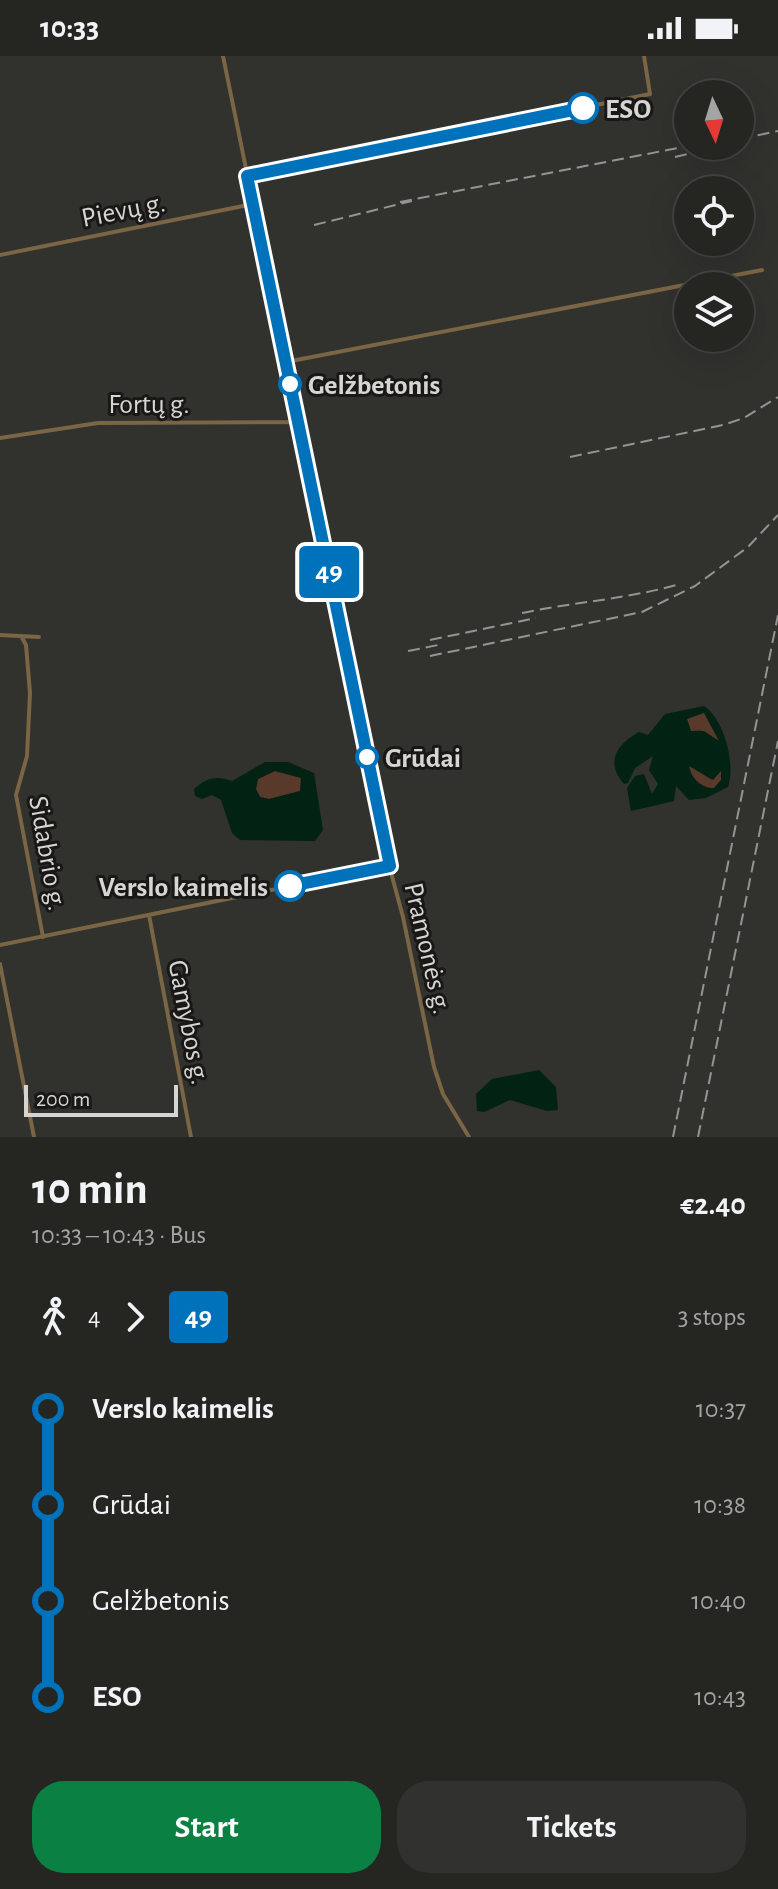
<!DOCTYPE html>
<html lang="en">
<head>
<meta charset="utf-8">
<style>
  :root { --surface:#252522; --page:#31312f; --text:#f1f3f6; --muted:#a3a5a5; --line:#424240; --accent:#0b8043 }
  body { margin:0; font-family:"Alegreya Sans",sans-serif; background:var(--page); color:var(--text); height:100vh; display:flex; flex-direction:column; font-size:30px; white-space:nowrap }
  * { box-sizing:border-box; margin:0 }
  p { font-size:26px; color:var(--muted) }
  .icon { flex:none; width:44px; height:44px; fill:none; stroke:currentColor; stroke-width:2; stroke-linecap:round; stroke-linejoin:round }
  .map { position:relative; height:1081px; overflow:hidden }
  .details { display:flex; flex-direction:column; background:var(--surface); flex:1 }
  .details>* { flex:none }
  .badge { padding:0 16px; border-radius:6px; font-size:28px; line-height:52px }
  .needle { width:52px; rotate:176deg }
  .buttons { position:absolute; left:674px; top:24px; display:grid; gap:16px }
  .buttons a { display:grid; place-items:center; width:80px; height:80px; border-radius:50%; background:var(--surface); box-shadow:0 8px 32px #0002,0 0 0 2px var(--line); font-size:40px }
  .scale { position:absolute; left:24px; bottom:20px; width:154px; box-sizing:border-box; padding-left:8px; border:4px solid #d5d5d3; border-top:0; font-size:22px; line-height:28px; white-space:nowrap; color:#d5d5d3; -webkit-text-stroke:6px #191817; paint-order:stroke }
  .map>.badge { position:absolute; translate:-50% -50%; box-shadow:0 0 0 4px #fff }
  .legs { display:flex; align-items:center; gap:12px; height:88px; padding:0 32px; font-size:26px }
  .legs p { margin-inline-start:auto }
  .overview { display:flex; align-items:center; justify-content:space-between; height:136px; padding:0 32px }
  h1 { font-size:44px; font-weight:700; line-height:60px }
  .cta { display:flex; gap:16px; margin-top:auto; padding:16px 32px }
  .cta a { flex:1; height:92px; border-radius:32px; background:var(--accent); color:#fff; font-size:32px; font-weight:700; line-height:92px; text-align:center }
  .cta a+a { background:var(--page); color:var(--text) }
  ul { padding:0 32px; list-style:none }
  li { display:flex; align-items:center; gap:28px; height:96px; font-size:30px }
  li i { display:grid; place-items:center; width:12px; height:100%; margin:0 10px; background:currentColor }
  li i::after { content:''; width:20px; height:20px; margin:-10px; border:6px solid; border-radius:50%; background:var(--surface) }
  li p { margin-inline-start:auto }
  li:first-child i { background:linear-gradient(#0000 50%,currentColor 0) }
  li:last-child i { background:linear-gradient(currentColor 50%,#0000 0) }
  .status { display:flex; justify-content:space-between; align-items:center; height:56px; padding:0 40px; background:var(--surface); direction:ltr }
  .status svg { height:22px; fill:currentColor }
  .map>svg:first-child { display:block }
  .green { fill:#593a2a }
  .water { fill:#022214; fill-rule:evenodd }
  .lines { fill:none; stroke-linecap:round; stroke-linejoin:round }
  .street { stroke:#7a6545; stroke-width:4 }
  .rail { stroke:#949492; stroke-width:2; stroke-dasharray:12 6; stroke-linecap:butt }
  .line-1-casing { stroke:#fff; stroke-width:18 }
  .line-1 { stroke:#0072bc; stroke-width:12 }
  .stop-1-dot { fill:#fff; stroke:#0072bc; stroke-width:4 }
  .labels { text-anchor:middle; stroke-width:6; stroke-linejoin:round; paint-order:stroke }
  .stop-label { font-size:28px; font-weight:bold; fill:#d5d5d3; stroke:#191817; text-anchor:start }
  .street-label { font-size:28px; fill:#d5d5d3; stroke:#191817 }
</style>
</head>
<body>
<div class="status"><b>10:33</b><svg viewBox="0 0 49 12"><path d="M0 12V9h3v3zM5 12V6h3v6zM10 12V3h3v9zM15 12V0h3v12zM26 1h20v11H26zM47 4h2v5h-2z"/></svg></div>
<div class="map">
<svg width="778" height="1081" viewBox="0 0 778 1081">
  <rect width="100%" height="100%" fill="#31312e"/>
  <path class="green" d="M704,656l15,29 -19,-11 -9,1 -4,-12z
    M690,710l20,13 11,-8v9l-7,8c-12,1 -25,-11 -24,-22z
    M275,715l26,7 -1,13 -31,8 -9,-2 -4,-8 2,-10z"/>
  <path class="water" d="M704,650c20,13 32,58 24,81l-22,11 -17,2 -13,-14 -2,15 -43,10 -4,-23 8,-12 9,-2 8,20 6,-10 -9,-14 4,-14 -18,12 -7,15 -4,1c-19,-22 -8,-39 15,-52l9,3 17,-21zM704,657l15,28 -15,-10h-13l-4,-12zM689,710l24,14 8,-9v9l-7,8c-12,1 -23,-10 -25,-22z
    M265,706h23l26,11 9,57 -8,11 -75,-1 -8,-7 -11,-33 -9,-5 -10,4 -7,-3 -1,-7c13,-11 21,-14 38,-8zM275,715l26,7 -1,13 -31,8 -9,-2 -4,-8 2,-10z
    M539,1014l17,17 2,23 -11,1 -37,-11 -26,12 -7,-1 -1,-17 16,-15z"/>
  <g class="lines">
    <path class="street" d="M223,0l163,798 17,63 31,150 9,27 26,43
      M247,120l403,-82 -6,-38
      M0,199l253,-51
      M286,306l476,-92
      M0,382l98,-15 201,-1
      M0,579l39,2
      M21,580l5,9 4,48 -3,63 -11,39 27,142
      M149,859l42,222
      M0,889l390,-79
      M0,908l34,173"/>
    <path class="rail" d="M740,83l38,-8
      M675,101l47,-11
      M400,146l288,-56
      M314,169l98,-24
      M570,401l153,-32 21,-7 34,-21
      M522,557c53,-11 105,-14 158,-29
      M430,584l106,-22
      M408,595l35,-7
      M430,600l212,-44 53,-26 53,-39 30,-32
      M673,1081l105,-522
      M698,1081l80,-396"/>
  </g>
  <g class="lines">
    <defs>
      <path id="line-1" d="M290,830l100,-20 -143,-690 336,-68"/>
    </defs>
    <use href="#line-1" class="line-1-casing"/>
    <use href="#line-1" class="line-1"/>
  </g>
  <g class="stop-1-dot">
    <circle cx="583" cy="52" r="14"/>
    <circle cx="290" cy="328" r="10"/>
    <circle cx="367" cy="701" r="10"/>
    <circle cx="290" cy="830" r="14"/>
  </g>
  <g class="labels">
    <g class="stop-label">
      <text x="605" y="62">ESO</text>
      <text x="308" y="338">Gelžbetonis</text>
      <text x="385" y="711">Grūdai</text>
      <text x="268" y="840" text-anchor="end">Verslo kaimelis</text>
    </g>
    <g class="street-label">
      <text transform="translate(123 153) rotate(-11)" y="10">Pievų g.</text>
      <text x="149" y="357">Fortų g.</text>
      <text transform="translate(49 797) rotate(80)" y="10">Sidabrio g.</text>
      <text transform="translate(429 892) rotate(77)" y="10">Pramonės g.</text>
      <text transform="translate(190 966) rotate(79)" y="10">Gamybos g.</text>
    </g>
  </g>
</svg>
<div class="buttons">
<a><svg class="needle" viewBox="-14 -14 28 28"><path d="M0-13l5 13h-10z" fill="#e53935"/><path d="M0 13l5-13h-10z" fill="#a3a5a5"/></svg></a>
<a><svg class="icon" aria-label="locate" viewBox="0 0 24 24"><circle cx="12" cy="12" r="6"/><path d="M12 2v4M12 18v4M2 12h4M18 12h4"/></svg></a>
<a><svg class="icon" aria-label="layers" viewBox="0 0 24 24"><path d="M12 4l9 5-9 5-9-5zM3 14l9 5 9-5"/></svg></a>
</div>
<div class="scale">200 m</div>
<b class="badge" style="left:329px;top:516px;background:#0072bc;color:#fff">49</b>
</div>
<section class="details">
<div class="overview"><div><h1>10 min</h1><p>10:33 – 10:43 · Bus</p></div><b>€2.40</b></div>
<div class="legs"><svg class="icon" aria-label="walk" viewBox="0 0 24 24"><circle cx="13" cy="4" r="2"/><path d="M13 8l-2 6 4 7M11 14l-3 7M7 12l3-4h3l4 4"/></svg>4<svg class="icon" aria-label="forward" viewBox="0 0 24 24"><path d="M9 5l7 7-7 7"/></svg><b class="badge" style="background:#0072bc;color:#fff">49</b><p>3 stops</p></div>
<ul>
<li><i style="color:#0072bc"></i><b>Verslo kaimelis</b><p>10:37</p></li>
<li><i style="color:#0072bc"></i><span>Grūdai</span><p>10:38</p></li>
<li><i style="color:#0072bc"></i><span>Gelžbetonis</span><p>10:40</p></li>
<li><i style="color:#0072bc"></i><b>ESO</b><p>10:43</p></li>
</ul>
<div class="cta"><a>Start</a><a>Tickets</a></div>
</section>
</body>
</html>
